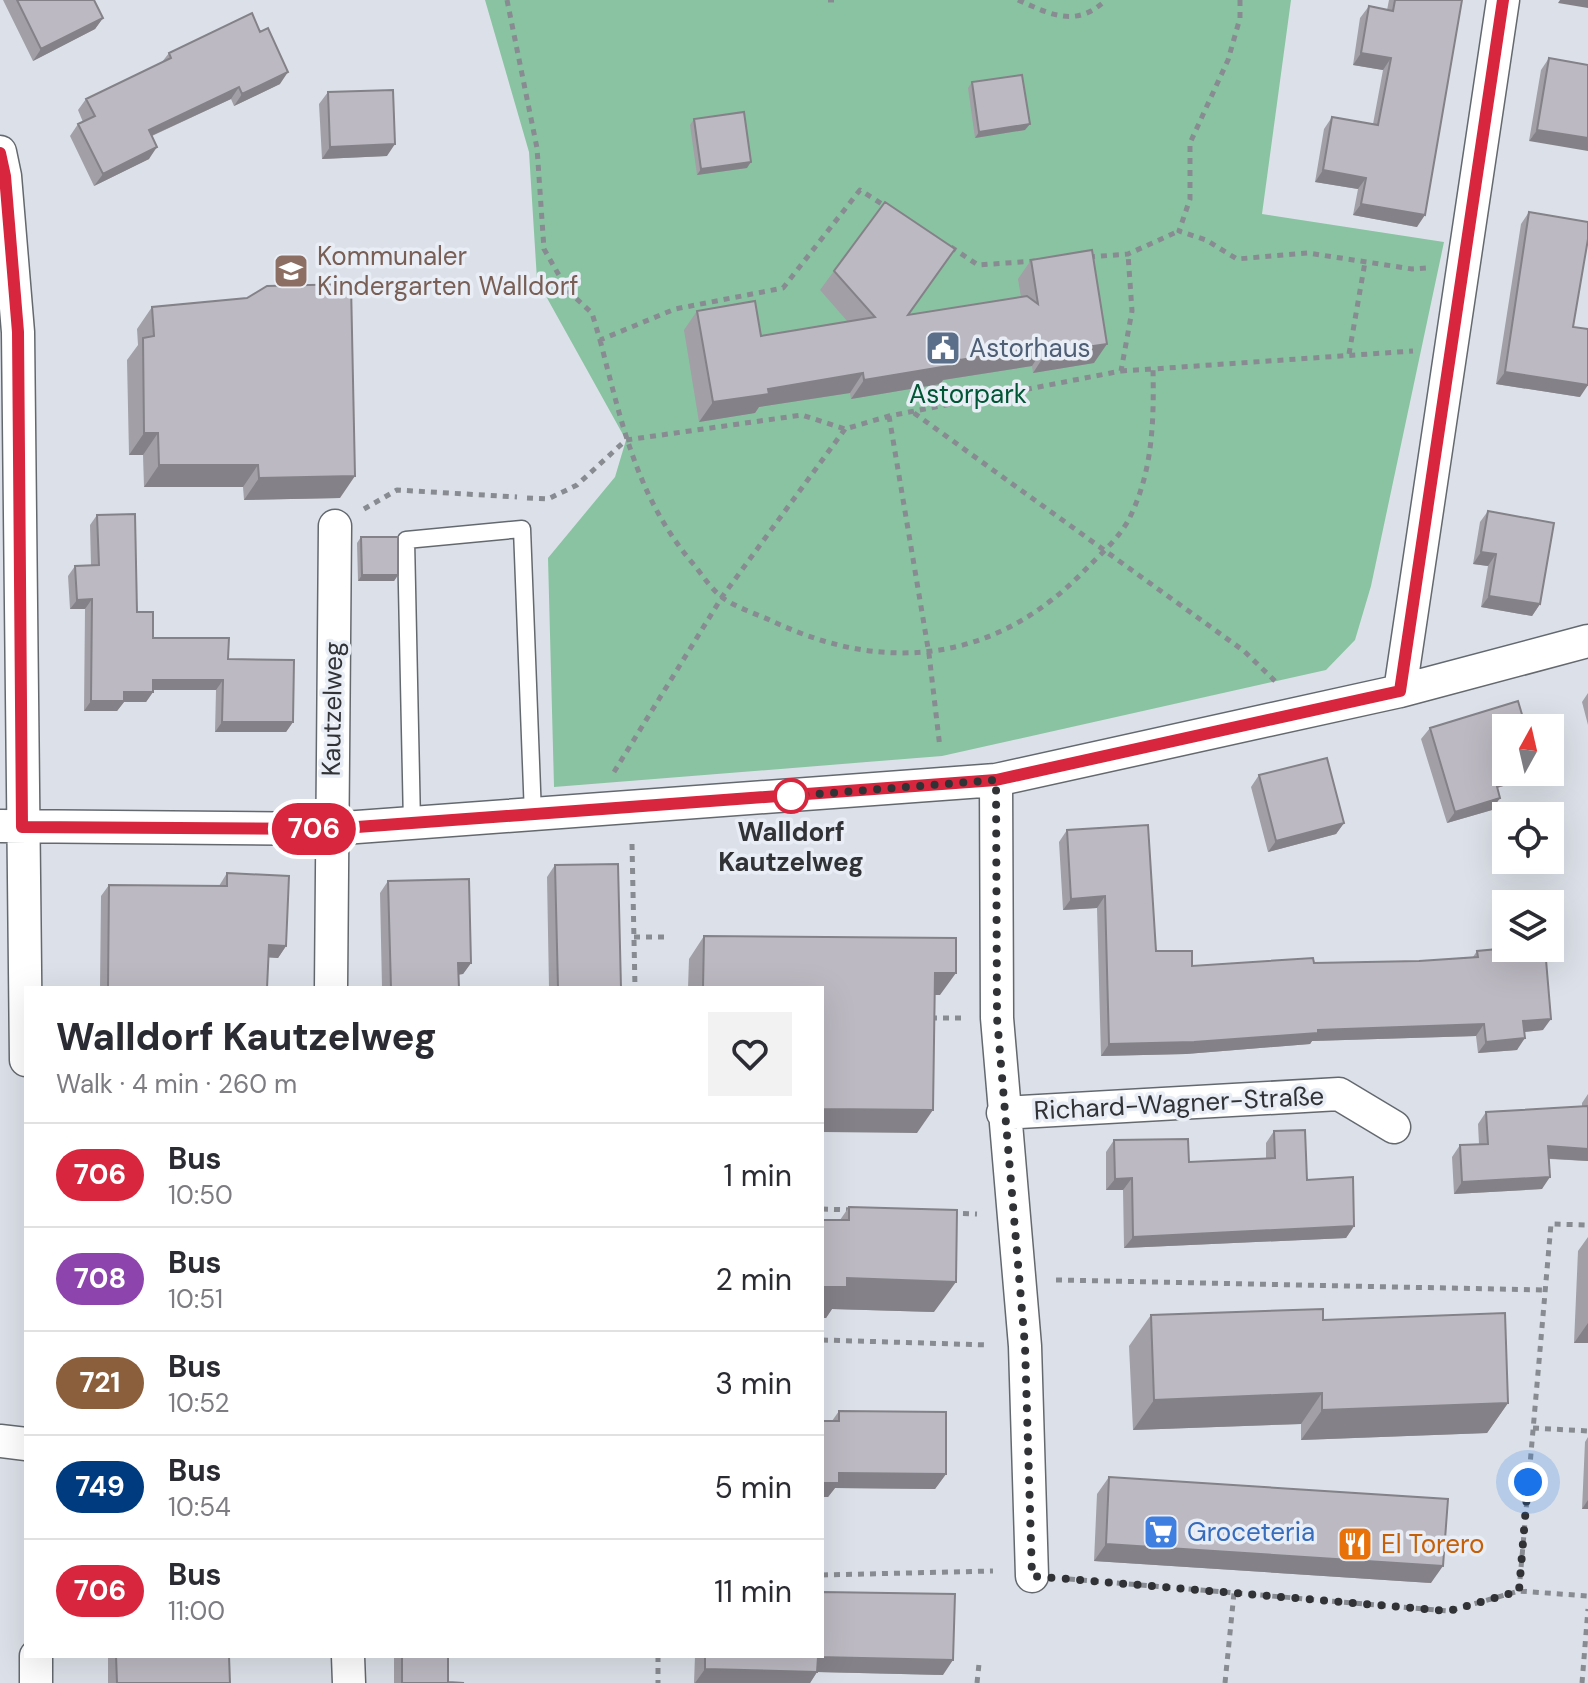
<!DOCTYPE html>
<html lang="en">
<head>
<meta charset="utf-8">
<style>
  :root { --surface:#fff; --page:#f2f2f3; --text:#2b2b33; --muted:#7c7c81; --line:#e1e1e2 }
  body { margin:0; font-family:"DM Sans",sans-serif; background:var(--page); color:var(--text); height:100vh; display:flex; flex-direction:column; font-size:30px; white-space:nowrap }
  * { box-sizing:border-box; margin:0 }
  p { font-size:26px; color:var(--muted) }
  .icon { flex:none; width:44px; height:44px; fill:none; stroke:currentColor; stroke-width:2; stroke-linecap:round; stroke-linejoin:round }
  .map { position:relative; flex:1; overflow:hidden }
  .sheet { position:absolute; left:24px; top:986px; width:800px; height:672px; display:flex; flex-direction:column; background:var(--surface); border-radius:0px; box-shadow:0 8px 32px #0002 }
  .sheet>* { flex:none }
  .badge { padding:0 16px; border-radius:26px; font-size:28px; line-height:52px }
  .needle { width:52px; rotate:8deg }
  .buttons { position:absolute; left:1492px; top:714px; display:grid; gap:16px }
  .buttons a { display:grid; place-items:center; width:72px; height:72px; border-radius:0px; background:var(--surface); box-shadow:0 8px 32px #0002; font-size:40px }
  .you { position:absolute; width:40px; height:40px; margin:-20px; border:6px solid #fff; border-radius:50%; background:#1a73e8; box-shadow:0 0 0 12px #1a73e833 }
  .map>.badge { position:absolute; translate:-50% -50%; box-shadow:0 0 0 4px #fff }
  .round { display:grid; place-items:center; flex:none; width:84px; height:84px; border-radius:0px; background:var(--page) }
  .headline { display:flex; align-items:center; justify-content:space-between; height:136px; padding:0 32px }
  h1 { font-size:38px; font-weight:800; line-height:60px }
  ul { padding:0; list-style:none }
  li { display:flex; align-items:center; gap:24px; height:104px; padding:0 32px; border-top:2px solid var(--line) }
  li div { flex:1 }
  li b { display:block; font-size:30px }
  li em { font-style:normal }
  li .badge { min-width:88px; font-weight:700; text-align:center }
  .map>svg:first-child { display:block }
  .green { fill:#8ac3a2 }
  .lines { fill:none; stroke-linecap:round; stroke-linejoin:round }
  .lane-casing { stroke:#646970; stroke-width:19 }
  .street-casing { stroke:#646970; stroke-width:35 }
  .path { stroke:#888b91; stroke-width:5; stroke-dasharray:6 6; stroke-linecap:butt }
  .lane { stroke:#fff; stroke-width:16 }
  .street { stroke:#fff; stroke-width:32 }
  .wall { fill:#a29fa7 }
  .shaded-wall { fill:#848288 }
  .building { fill:#bcb9c2; stroke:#848288; stroke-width:2 }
  .line-casing { stroke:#fff; stroke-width:18 }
  .line { stroke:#d7263d; stroke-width:12 }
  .walk { stroke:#303235; stroke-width:8; stroke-dasharray:0 14.4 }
  .stop-dot { fill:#fff; stroke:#d7263d; stroke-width:4 }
  .labels { text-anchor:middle; stroke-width:7; stroke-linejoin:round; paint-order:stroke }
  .education-label { font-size:26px; fill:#785e54; stroke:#e9eef6; text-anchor:start }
  .service-label { font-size:26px; fill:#4e5e75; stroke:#e9eef6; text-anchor:start }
  .park-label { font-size:26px; fill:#005534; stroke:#e9eef6 }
  .street-label { font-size:26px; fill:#303235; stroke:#e9eef6 }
  .stop-label { font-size:26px; font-weight:bold; fill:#303235; stroke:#e9eef6 }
  .shop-label { font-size:26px; fill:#366cbe; stroke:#e9eef6; text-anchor:start }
  .food-label { font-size:26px; fill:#c56008; stroke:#e9eef6; text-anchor:start }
</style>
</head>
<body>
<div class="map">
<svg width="1588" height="1683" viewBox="0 0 1588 1683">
  <rect width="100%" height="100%" fill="#dce1e9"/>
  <path class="green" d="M485,0h806l-29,214 182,28 -73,344 -16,54 -29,30 -384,86 -388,31 -6,-229 67,-81 11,-37 -89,-160 -8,-128z"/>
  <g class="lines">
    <defs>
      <path id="lane" d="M412,824l-6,-284 116,-11 11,286"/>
      <path id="street" d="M0,152l5,24 13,156 8,728
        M1400,691l103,-691
        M996,780l1,238 28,328 7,230
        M0,826l330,3 666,-49 404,-89 188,-50
        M331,988l4,-462
        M1003,1113l336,-19 55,33
        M0,1441l26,3
        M36,1656v27
        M348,1656l1,27"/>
    </defs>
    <use href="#lane" class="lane-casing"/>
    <use href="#street" class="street-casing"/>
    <path class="path" d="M507,0l30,148 7,101 24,42 24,22 8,27 75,-31 108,-21 77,-98 28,18
      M828,0h8
      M1018,0c34,15 58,28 88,0
      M1240,0v18l-12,42 -38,83v56l-11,32 27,9 31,19 71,-6 104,16 14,-1
      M951,247l27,18 57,-4
      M1089,257l39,-3 51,-23
      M600,340c22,84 37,159 95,226 8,10 17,24 28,32 14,10 34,16 49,23 116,55 226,40 315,-53 15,-15 34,-32 43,-51 23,-47 24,-97 23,-148l260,-18
      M1349,354l16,-92
      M1121,371l31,-2
      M914,413l330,238 31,30
      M889,416l40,238 11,94
      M527,498l21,1 29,-14 49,-45 176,-25 43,14 44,-13 232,-45 11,-60 -4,-57
      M364,509l33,-19 120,7
      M614,772l108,-175 123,-168
      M632,844l3,144
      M634,937h30
      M931,1018h30
      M822,1209l31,1
      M951,1213l26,1
      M1056,1280l488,10
      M822,1340l167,5
      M1533,1428l55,3
      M822,1575l171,-4
      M1069,1579l380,32 70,-20 69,5
      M1519,1591l32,-367 37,1
      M658,1656v27
      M977,1683l2,-19
      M1225,1683l9,-90
      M1582,1683l6,-74"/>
    <use href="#lane" class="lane"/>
    <use href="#street" class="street"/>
  </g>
  <path class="wall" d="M3,0h91l9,18 -8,11 -62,32z
    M1389,0h73l-45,227 -64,-12 5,-26 -43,-7 9,-53 8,-12 41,7 10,-54 -30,-5 7,-47 9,-12 18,4z
    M169,53l111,31 -46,22 -3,-7 -79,37 -3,23 -55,27 -24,-50 8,-12 5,-2 -5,-12 8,-11 76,-37z
    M1549,58l39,7 -59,76 12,-71z
    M972,82l53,48 -50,8 -7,-50z
    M328,92l59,64 -65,3 -3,-55z
    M694,119l53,49 -50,7 -7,-50z
    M1529,212l44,115 7,70 -84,-13 25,-160z
    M1031,260l63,103 -61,10 -1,-7 -89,14 -3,4 -89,15 -1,-6 -91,14 -4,6 -56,9 -15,-92 13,-19 64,25 87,-14 -28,-32 14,-19 74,44 113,-18 -3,-18z
    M152,307l188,191 -96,2 -1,-13h-99l-1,-32h-14l-2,-95 11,-15 -1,-16z
    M1488,511l52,93 -8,12 -51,-9 7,-41 -15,-2 7,-42z
    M97,515l40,97 16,26 75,21 65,63 -7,10h-71l1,-42h-63v2l-7,10h-22l-7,9h-33l1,-102h-15l-2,-33 7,-10 16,-1 -1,-40z
    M361,537l37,38 -4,6h-36l-1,-38z
    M1588,693v32l-6,-23z
    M1430,728l76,44h28l-4,6 -33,10 -5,22 -45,13 -26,-84z
    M1259,775l85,48 -8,11 -68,18 -17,-65z
    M1067,830l89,121 36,15 227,-5 54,-4 4,-6 66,79 -19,2 -7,18 -39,3 -2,-17 -164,5 -2,3 -124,10 -85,2 -4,-148 -34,2 -4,-68z
    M555,865l66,123h-72l-2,-111z
    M227,873l59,73 -8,12 -10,-1 -1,31h-167l1,-92 8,-11 110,1z
    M388,881l83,82 -8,11 -5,1 1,13h-77l-2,-95z
    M704,936l236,59h-6l-17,138 -95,-145h-134l1,-29z
    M1588,1094v67l-39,-2 -7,30 -88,5 -2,-37 8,-12 19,-1 -1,-20 8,-12 96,-5v-4z
    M1274,1131l33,49 47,46 -8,12 -222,10 -1,-58h-17v-38l8,-12 75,22 77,-4v-15z
    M849,1207l85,105 -102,-3 -6,9h-4v-98h18z
    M1588,1237v106h-14l4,-92z
    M1151,1315l172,5 185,83 -21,30 -186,7v-16l-168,6 -4,-84z
    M839,1411l107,63 -11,15 -100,-1 -7,9 4,-76z
    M1588,1437v72h-6l3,-67z
    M1109,1477l322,106 -337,-22 3,-67z
    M108,1656h121l1,27h-122z
    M394,1656h54v26l16,1h-70z
    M695,1656h127l121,19 -126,-3 -7,11h-116z"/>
  <path class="shaded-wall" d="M1560,0h28v8l-30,-5z
    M103,18l-8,11 -62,32 8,-12z
    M1361,53l30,5 -8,12 -30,-5z
    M288,72l-8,12 -46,22 8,-12z
    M239,87l-8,12 -91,42 9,-11z
    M1030,124l-5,6 -50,8 4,-6z
    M1537,130l51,8v13l-59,-10z
    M395,144l-8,12 -65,3 8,-12z
    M157,147l-8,12 -55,27 9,-12z
    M751,162l-4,6 -50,7 4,-6z
    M1323,170l43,8 -8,11 -43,-7z
    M1361,204l64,11 -8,12 -64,-12z
    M1107,344l-13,19 -61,10 13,-20z
    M1045,346l-13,20 -89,14 -3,4 -89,15 13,-19 89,-19z
    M1505,372l83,13 -8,12 -84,-13z
    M863,373l-13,20 -91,14 -4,6 -56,9 14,-20 55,-13z
    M144,433h14l-15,22h-14z
    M159,465h99l-15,22h-99z
    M355,476l-15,22 -96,2 15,-22z
    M1481,552l15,2 -8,12 -15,-2z
    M362,575h36l-4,6h-36z
    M1489,596l51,8 -8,12 -51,-9z
    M92,599l-7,10h-15l7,-9z
    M153,680h70l-7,10h-70z
    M124,692h29l-7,10h-22l-7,9h-33l7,-10z
    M222,722h71l-7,10h-71z
    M1519,772h15l-4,6 -44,13 9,-12z
    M1500,798l-8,12 -45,13 8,-11z
    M1344,823l-8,11 -68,18 8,-11z
    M1105,896l-8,12 -34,2 8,-11z
    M269,945l17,1 -8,12 -17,-1z
    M458,963h13l-8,11 -13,1z
    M935,973h21l-16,22h-21z
    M1551,1019l-8,11 -28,3 8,-12z
    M1484,1024l-8,12 -164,5 -2,3 -124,10 -85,2 8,-12 209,-14z
    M1525,1038l-8,12 -39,3 8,-11z
    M822,1109l111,1 -16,23 -95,-1z
    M1548,1146l40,3v12l-48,-3z
    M1550,1177l-8,12 -88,5 8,-12z
    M1132,1178l-9,12h-17l9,-11z
    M1354,1226l-8,12 -222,10 9,-11z
    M847,1278l109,4 -22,30 -102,-3 -6,9h-4v-31z
    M1588,1323v20h-14z
    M1322,1393l-21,31 -168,6 21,-30z
    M1508,1403l-21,30 -186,7 21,-30z
    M839,1473l107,1 -11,15 -100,-1 -7,9h-6v-14z
    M1588,1500v9h-6z
    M1106,1544l337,22 -12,17 -337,-22z
    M818,1657l135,3 -10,15 -126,-3 -7,11h-115l10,-14z"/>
  <path class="building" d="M17,0h77l9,18 -62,31z
    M1395,0h67l-37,215 -64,-11 5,-26 -43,-8 9,-53 46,8 13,-67 -30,-5 8,-47 24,5z
    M252,13l8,19 8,-4 20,44 -46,22 -3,-7 -90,43 8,17 -54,27 -25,-50 17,-8 -9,-17 85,-41 -2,-5z
    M1549,58l39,7v73l-51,-8z
    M1022,75l8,49 -51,8 -7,-50z
    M393,90l2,54 -65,3 -2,-55z
    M744,112l7,50 -50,7 -7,-50z
    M885,202l70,47 -47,66 119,-19 11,8 -7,-44 61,-10 15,94 -61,9 -1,-7 -92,15 1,4 -90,15 -1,-7 -95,16 1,5 -56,8 -16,-91 58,-10 6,35 114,-19 -41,-46z
    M1529,212l59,10v17l-15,88 15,2v56l-83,-13z
    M351,284l4,192 -96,2 -1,-13h-99l-1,-32h-14l-1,-95 11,-2 -2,-29 95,-9 20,-12z
    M1488,511l66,12 -14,81 -51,-8 7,-42 -15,-2z
    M135,514l2,98h16v26h76l-1,21 66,1 -1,62h-71l1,-42h-70v12h-29v9h-33l1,-102 -15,1 -2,-34 24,-1 -2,-50z
    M361,537h37v38h-36z
    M1518,701l8,27h-20v44h13l-24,7 5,19 -45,14 -25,-84z
    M1327,758l17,65 -68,18 -17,-66z
    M1148,825l8,126h36v15l121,-8 1,5 105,-2 59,-4 -1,-6 32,-3h36l6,71 -28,2 2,17 -39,4 -2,-18 -166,6v3l-124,9 -85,2 -4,-148 -34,3 -4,-69z
    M618,864l3,124h-63l-3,-123z
    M227,873l62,3 -3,70 -17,-1 -2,43h-159l1,-103 118,1z
    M469,879l2,84h-13l1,25h-68l-3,-107z
    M704,936l252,2v35h-21l-2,137 -111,-1v-121h-119z
    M1588,1106v43l-40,-3 2,31 -88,5 -2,-37 28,-1 -2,-32z
    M1305,1130l2,50 46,-3 1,49 -221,11 -1,-59 -17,1 -1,-39 74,-1 1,23 86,-4 -1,-27z
    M849,1207l108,3 -1,72 -109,-4v9h-25v-67h27z
    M1323,1309v11l182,-7 3,90 -186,7v-17l-168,7 -3,-85z
    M839,1411l107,1v62l-107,-1v10h-17v-62h17z
    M1109,1477l339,22 -5,67 -337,-22z
    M822,1592l133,2 -2,66 -135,-3 -1,15 -112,-3v-13h117z
    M116,1656h113l1,27h-113z
    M402,1656h46v26l16,1h-62z"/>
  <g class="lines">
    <defs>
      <path id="line" d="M0,153l5,23 13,156 4,495 308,2 666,-49 404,-89 103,-691"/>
    </defs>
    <use href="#line" class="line-casing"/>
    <use href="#line" class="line"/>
    <path class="walk" d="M791,796l205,-16 1,238 28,328 7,230 417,35 70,-20 9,-109"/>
  </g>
  <defs>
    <symbol id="school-square" viewBox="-11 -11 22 22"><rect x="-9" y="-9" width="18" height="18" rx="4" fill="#8d6e63" stroke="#e9eef6"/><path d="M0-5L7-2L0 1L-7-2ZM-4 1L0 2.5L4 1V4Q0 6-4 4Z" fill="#fff"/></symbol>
    <symbol id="civic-square" viewBox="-11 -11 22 22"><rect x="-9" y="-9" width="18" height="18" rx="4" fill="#5c6f8a" stroke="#e9eef6"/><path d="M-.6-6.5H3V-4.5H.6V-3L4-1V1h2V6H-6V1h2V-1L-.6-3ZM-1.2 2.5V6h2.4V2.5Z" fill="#fff"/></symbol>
    <symbol id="supermarket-square" viewBox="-11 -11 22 22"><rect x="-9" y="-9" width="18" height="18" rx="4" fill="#3f7fe0" stroke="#e9eef6"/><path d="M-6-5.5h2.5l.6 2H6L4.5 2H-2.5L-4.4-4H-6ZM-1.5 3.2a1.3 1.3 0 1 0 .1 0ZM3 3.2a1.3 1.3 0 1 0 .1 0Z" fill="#fff"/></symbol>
    <symbol id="restaurant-square" viewBox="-11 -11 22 22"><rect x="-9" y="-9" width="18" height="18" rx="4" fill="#e8710a" stroke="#e9eef6"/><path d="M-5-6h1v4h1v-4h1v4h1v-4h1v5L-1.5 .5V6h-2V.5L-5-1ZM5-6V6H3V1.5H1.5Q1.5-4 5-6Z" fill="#fff"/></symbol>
  </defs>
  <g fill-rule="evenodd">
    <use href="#school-square" x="271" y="251" width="40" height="40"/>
    <use href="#civic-square" x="923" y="328" width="40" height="40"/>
    <use href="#supermarket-square" x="1141" y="1512" width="40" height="40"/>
    <use href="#restaurant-square" x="1335" y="1524" width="40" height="40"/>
  </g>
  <circle class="stop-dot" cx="791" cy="796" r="16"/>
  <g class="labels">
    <g class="education-label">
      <text x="317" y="265">Kommunaler<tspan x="317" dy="30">Kindergarten Walldorf</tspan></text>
    </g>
    <g class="service-label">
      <text x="969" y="357">Astorhaus</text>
    </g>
    <g class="park-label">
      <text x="968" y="403">Astorpark</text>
    </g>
    <g class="street-label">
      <text transform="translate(332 709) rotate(-89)" y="9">Kautzelweg</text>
      <text transform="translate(1179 1103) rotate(-3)" y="9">Richard-Wagner-Straße</text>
    </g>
    <g class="stop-label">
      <text x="791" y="841">Walldorf<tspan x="791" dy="30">Kautzelweg</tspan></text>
    </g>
    <g class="shop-label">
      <text x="1187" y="1541">Groceteria</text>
    </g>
    <g class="food-label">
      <text x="1381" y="1553">El Torero</text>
    </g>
  </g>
</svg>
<div class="buttons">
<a><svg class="needle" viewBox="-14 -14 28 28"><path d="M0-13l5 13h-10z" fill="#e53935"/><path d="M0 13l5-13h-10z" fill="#7c7c81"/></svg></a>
<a><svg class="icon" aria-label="locate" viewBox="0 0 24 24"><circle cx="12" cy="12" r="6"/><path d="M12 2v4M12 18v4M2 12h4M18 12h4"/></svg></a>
<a><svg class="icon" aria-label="layers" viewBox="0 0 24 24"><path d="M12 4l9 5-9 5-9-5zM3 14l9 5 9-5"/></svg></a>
</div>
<div class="you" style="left:1528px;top:1482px"></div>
<b class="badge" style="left:314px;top:829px;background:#d7263d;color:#fff">706</b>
<section class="sheet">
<div class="headline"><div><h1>Walldorf Kautzelweg</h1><p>Walk · 4 min · 260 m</p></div><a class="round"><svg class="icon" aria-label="heart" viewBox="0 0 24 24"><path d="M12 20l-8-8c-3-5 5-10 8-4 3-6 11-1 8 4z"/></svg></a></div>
<ul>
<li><span class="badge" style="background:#d7263d;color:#fff">706</span><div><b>Bus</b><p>10:50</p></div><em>1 min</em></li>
<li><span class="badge" style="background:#8e44ad;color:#fff">708</span><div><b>Bus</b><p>10:51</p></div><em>2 min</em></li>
<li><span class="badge" style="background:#8b5e3c;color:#fff">721</span><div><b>Bus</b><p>10:52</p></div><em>3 min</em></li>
<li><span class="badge" style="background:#003b80;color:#fff">749</span><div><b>Bus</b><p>10:54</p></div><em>5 min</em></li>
<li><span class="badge" style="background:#d7263d;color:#fff">706</span><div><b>Bus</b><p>11:00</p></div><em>11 min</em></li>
</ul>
</section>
</div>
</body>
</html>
